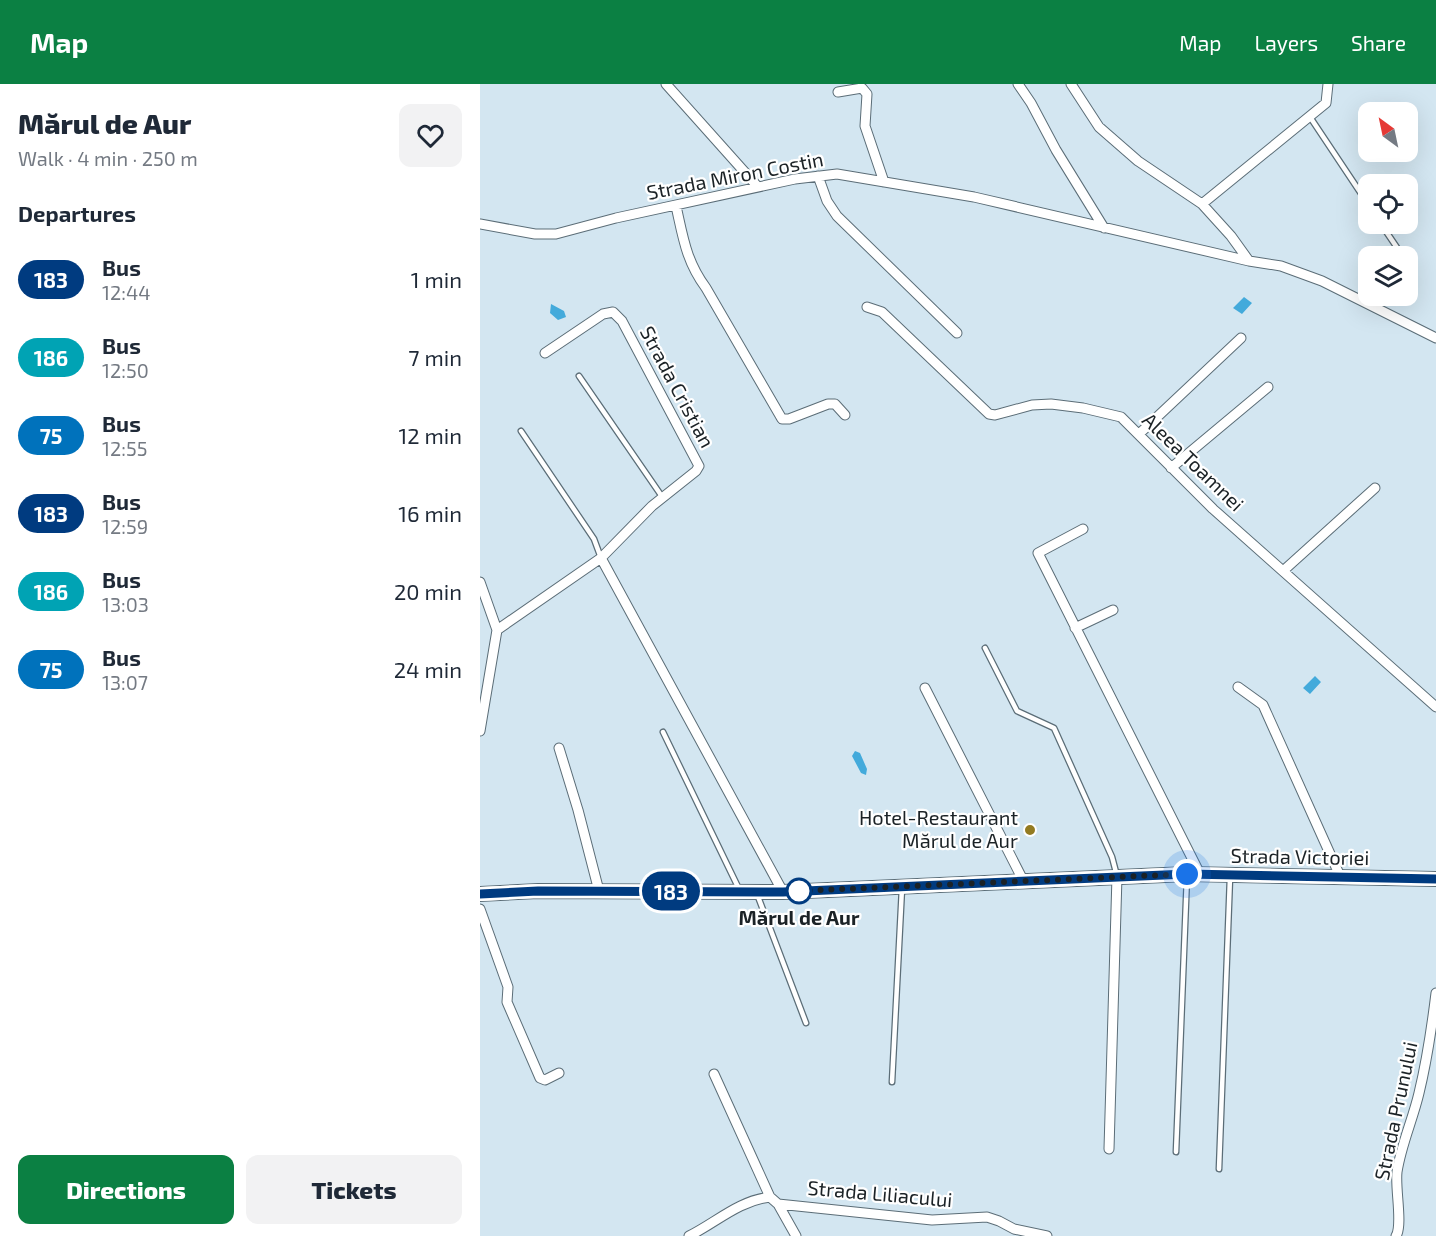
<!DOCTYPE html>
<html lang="en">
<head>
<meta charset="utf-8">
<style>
  :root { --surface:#fff; --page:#f2f2f3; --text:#1f2937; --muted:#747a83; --accent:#0b8043 }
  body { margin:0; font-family:"Exo 2",sans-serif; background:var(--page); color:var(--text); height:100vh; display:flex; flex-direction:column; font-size:22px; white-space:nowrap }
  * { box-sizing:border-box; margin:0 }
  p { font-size:20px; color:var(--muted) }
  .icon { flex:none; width:33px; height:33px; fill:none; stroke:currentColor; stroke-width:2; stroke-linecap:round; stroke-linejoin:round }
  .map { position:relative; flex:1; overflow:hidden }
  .drawer { display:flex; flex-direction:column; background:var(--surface); width:480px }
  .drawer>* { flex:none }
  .badge { padding:0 12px; border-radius:20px; font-size:21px; line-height:39px }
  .needle { width:39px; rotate:327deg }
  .tools { position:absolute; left:878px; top:18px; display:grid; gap:12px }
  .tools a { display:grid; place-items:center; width:60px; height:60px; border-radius:12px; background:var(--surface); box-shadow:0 6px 24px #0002; font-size:30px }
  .you { position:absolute; width:30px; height:30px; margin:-15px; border:4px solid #fff; border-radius:50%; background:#1a73e8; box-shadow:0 0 0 9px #1a73e833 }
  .map>.badge { position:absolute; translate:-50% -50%; box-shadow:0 0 0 3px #fff }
  h2 { padding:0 18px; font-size:22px; line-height:54px }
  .round { display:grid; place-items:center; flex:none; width:63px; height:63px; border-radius:12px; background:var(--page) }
  .head { display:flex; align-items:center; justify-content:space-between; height:102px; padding:0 18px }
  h1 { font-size:28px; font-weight:800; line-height:45px }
  .button { display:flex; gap:12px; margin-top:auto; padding:12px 18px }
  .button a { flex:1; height:69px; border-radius:12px; background:var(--accent); color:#fff; font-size:24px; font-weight:800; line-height:69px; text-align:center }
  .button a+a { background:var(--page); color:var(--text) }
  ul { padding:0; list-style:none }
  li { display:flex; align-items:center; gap:18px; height:78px; padding:0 18px }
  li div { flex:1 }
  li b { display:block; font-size:22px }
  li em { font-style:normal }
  li .badge { min-width:66px; font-weight:700; text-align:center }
  header { display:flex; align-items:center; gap:36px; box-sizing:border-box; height:84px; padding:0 30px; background:var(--accent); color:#fff }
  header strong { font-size:28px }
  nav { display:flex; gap:33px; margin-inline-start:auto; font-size:21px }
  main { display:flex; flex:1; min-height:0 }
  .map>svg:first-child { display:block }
  .water { fill:#43aadb }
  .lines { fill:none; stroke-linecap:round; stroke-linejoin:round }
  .lane-casing { stroke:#5b6d77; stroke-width:7 }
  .street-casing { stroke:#5b6d77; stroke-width:11 }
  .secondary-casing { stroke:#5b6d77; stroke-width:16 }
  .lane { stroke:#fff; stroke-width:4.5 }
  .street { stroke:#fff; stroke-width:9 }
  .secondary { stroke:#fff; stroke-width:14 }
  .line-casing { stroke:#fff; stroke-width:14 }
  .line { stroke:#003b80; stroke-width:9 }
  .walk { stroke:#1b2226; stroke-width:6; stroke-dasharray:0 10.8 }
  .poi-dot { fill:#937b22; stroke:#fff; stroke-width:2 }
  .stop-dot { fill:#fff; stroke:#003b80; stroke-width:3 }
  .labels { text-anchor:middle; stroke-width:4.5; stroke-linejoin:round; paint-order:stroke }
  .street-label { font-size:20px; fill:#1b2226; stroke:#fff }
  .poi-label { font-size:20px; fill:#1b2226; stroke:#fff; text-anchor:end }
  .stop-label { font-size:20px; font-weight:bold; fill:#1b2226; stroke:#fff }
</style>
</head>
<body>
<header>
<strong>Map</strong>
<nav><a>Map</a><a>Layers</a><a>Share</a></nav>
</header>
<main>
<section class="drawer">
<div class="head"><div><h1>Mărul de Aur</h1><p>Walk · 4 min · 250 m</p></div><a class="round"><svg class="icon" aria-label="heart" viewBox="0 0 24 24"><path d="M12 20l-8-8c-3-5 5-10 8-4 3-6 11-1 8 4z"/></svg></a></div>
<h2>Departures</h2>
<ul>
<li><span class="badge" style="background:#003b80;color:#fff">183</span><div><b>Bus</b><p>12:44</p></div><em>1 min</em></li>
<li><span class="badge" style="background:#00a3b4;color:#fff">186</span><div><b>Bus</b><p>12:50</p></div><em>7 min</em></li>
<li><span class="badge" style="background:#0072bc;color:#fff">75</span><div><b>Bus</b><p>12:55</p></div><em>12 min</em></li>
<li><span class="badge" style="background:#003b80;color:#fff">183</span><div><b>Bus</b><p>12:59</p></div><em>16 min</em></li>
<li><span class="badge" style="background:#00a3b4;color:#fff">186</span><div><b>Bus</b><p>13:03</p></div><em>20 min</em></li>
<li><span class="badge" style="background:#0072bc;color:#fff">75</span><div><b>Bus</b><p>13:07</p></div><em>24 min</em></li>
</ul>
<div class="button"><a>Directions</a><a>Tickets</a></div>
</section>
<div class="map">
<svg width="956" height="1152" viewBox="0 0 956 1152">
  <rect width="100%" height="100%" fill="#d3e6f1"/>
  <path class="water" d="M764,213l8,6 -10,11 -9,-6z
    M71,220l13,7 2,6 -8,3 -8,-7z
    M835,592l6,6 -11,12 -7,-6z
    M375,667l5,2 7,16 -1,6 -5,-2 -9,-17z"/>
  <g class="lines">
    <defs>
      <path id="lane" d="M830,33l58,87
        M901,140l21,31
        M99,292l84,122
        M41,347l73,108 7,19
        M505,564l32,63 37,17 58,129 5,19
        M183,648l76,157
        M277,810l49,129
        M412,998l10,-194
        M696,1068l11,-276
        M739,1085l11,-292"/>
      <path id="street" d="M186,0l92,103
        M538,0l13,19 25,47 48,78
        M591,0l28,43 39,34 64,43 29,32 18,25
        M358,8l24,-4 5,6 -2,32 19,56
        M338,92l9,25 10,15 120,117
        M722,120l124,-101 2,-19
        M196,122c7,31 10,55 30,82l76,131h7l39,-15h7l10,11
        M0,140l55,10h21l60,-16 179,-39 42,-5 137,23 275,64 32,5 41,15 114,57
        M387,223l15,5 107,102 6,1 37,-10 19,-1 32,4 38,9 92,92 223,198
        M659,350l102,-96
        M691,384l97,-81
        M603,445l-45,24 162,321
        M121,474l182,334
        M803,487l92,-83
        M0,498l17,48 -17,101
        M595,544l38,-18
        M17,546l104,-72 51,-52 44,-35 3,-5 -77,-145 -9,-9 -10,2 -58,39
        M758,603l25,18 77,171
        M445,604l99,194
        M79,664l19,62 21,81
        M0,825l28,78 -1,15 33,76 5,2 14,-7
        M234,990l56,123 8,7
        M629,1065l8,-273
        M209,1152c28,-14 49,-35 81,-39
        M316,1152l-18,-32 154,16 55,-3 12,4 15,8 33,7
        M916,1152c7,-11 -1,-47 1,-64 4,-27 16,-53 22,-79 8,-33 13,-67 17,-100"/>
      <path id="secondary" d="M0,810l58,-3 245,1 404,-18 249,5"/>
    </defs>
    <use href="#lane" class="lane-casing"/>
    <use href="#street" class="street-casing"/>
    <use href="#secondary" class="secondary-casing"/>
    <use href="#lane" class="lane"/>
    <use href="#street" class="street"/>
    <use href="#secondary" class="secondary"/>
  </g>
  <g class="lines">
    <defs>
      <path id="line" d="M0,810l58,-3 245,1 404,-18 249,5"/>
    </defs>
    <use href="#line" class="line-casing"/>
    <use href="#line" class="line"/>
    <path class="walk" d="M319,807l388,-17"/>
  </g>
  <circle class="poi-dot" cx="550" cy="746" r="6"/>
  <circle class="stop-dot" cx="319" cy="807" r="12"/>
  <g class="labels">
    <g class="street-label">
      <text transform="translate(255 92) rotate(-11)" y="7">Strada Miron Costin</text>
      <text transform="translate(197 303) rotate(62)" y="7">Strada Cristian</text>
      <text transform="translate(713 378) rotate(44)" y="7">Aleea Toamnei</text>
      <text transform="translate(820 773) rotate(1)" y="7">Strada Victoriei</text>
      <text transform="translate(916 1027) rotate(-78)" y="7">Strada Prunului</text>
      <text transform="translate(400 1110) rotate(5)" y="7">Strada Liliacului</text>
    </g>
    <g class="poi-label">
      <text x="538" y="741">Hotel-Restaurant<tspan x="538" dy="23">Mărul de Aur</tspan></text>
    </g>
    <g class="stop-label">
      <text x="319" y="841">Mărul de Aur</text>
    </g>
  </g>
</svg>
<div class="tools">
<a><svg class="needle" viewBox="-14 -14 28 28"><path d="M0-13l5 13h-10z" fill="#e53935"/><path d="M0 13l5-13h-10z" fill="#747a83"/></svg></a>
<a><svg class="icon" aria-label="locate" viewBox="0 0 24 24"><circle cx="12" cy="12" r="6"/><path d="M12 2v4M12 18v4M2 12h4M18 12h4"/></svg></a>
<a><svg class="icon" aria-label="layers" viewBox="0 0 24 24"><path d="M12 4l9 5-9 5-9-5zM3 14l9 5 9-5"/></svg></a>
</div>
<div class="you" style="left:707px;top:790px"></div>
<b class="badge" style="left:191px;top:807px;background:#003b80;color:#fff">183</b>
</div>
</main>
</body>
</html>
